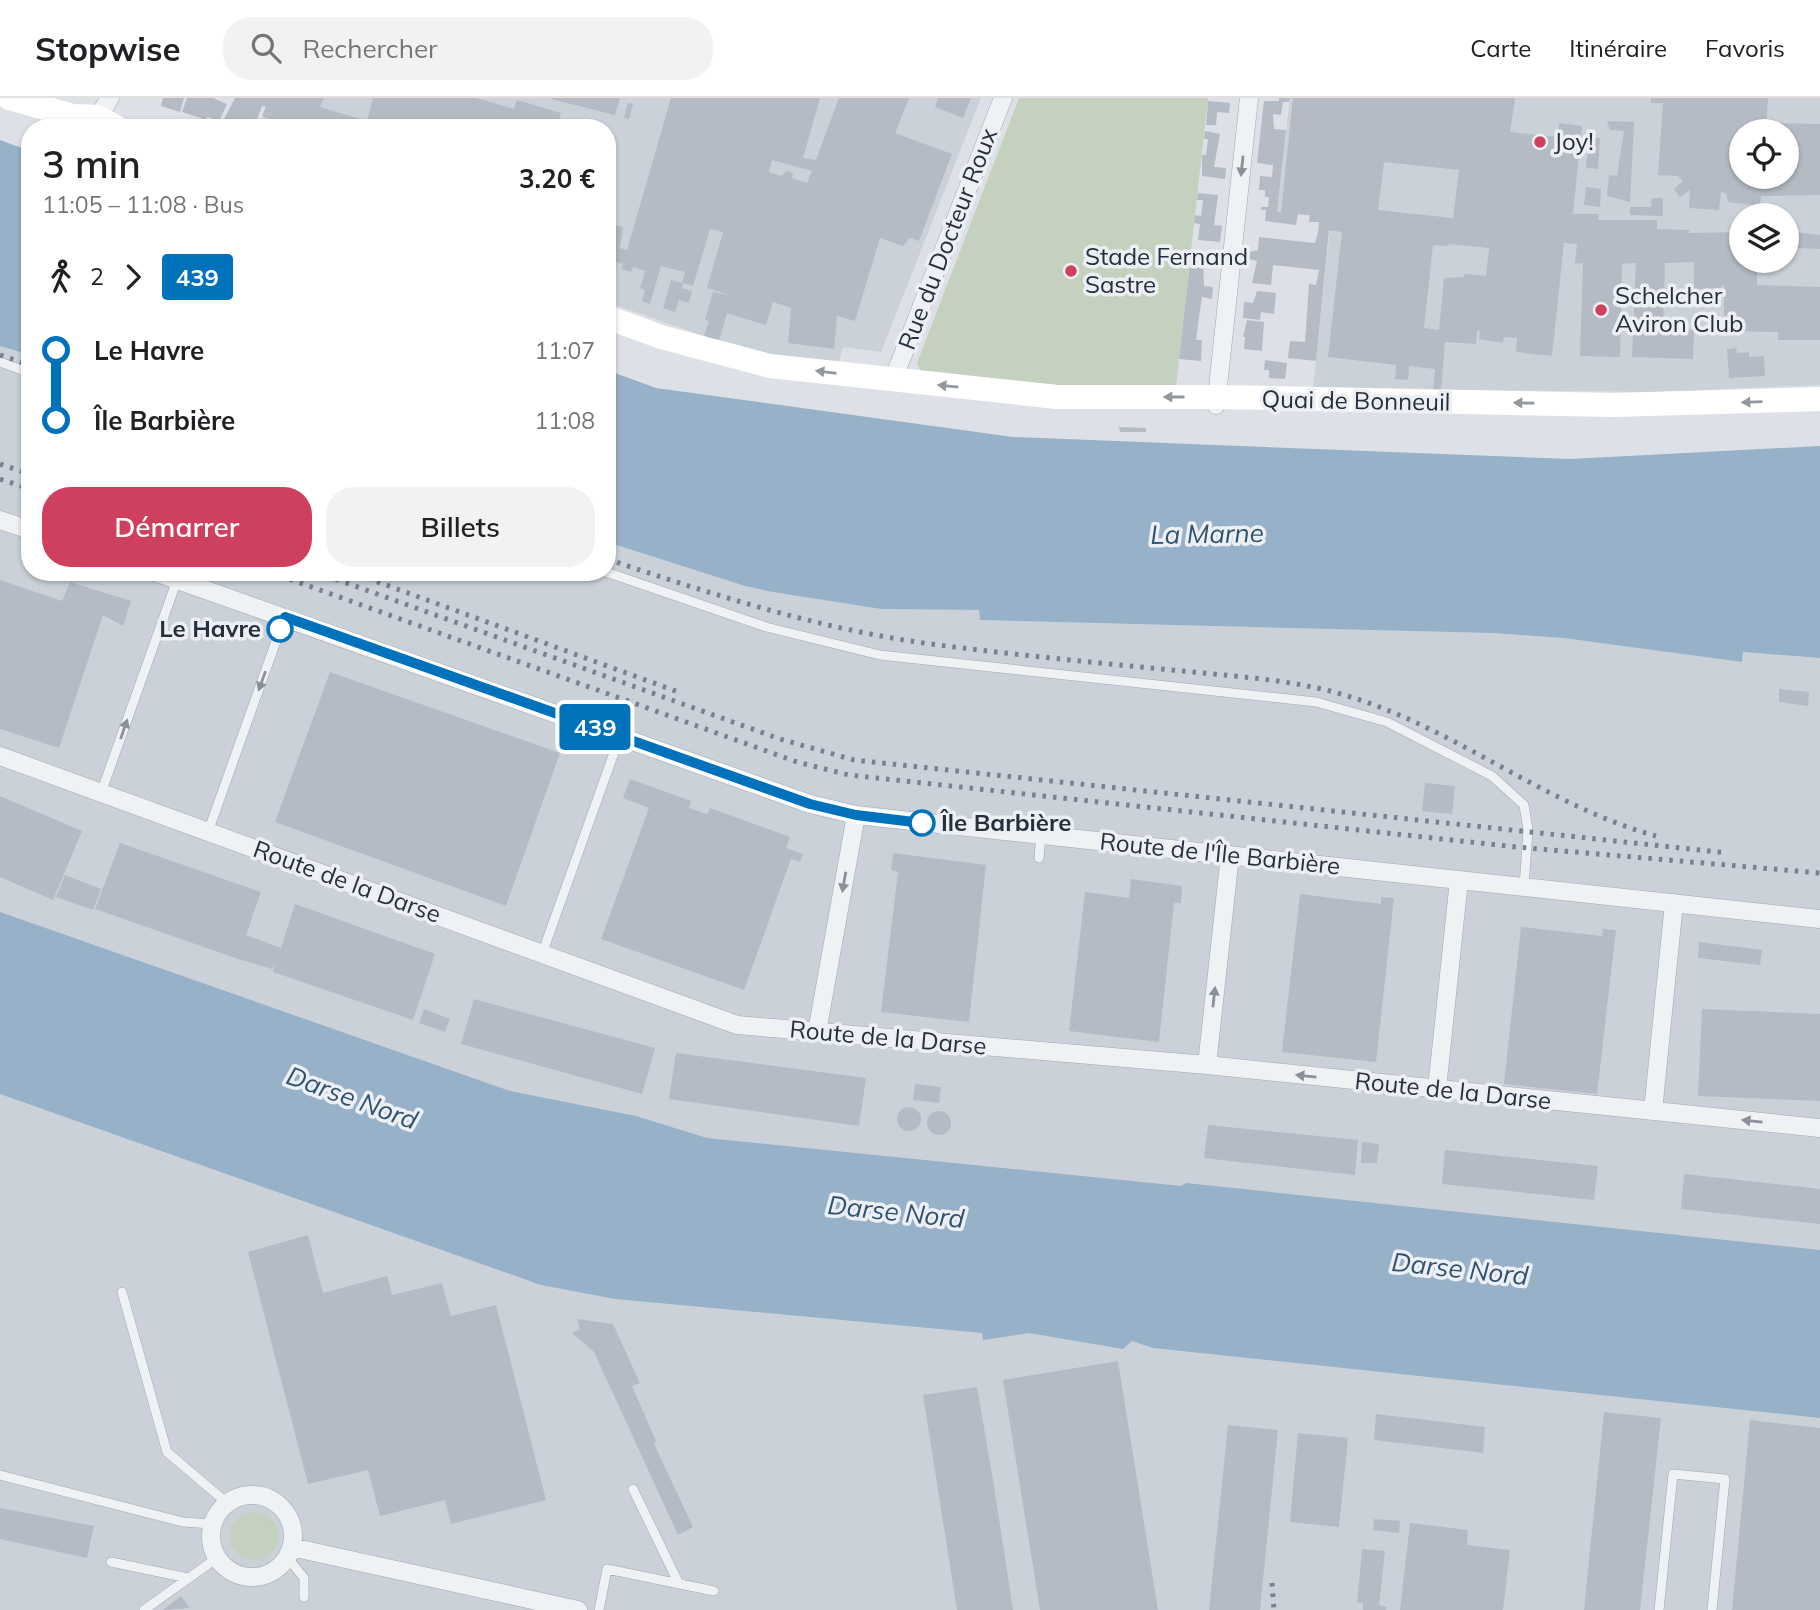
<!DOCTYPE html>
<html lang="fr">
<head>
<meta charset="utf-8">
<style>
  :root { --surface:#fff; --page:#f2f2f2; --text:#202124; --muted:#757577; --line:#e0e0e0; --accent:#cf3f5e }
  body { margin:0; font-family:Mulish,sans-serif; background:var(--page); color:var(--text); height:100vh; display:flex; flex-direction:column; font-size:26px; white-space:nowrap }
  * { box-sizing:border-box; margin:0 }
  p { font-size:23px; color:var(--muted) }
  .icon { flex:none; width:38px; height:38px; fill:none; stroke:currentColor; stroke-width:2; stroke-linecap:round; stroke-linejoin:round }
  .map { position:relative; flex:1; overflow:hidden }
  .drawer { position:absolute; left:21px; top:21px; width:595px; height:462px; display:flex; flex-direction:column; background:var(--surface); border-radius:28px; box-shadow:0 2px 5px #0004 }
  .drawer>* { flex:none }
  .badge { padding:0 14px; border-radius:5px; font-size:24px; line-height:46px }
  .tools { position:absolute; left:1729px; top:21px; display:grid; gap:14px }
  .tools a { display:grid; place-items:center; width:70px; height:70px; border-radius:50%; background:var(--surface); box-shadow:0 2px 5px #0004; font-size:35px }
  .map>.badge { position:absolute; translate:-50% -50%; box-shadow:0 0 0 4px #fff }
  .legs { display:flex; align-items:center; gap:10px; height:77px; padding:0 21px; font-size:23px }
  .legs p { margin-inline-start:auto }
  .summary { display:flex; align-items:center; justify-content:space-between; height:119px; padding:0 21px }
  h1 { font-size:38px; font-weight:600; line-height:52px }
  .action { display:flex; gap:14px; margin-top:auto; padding:14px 21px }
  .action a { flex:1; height:80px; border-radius:28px; background:var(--accent); color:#fff; font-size:28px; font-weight:600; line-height:80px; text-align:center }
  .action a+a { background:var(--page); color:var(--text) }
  ul { padding:0 21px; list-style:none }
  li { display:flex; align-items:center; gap:24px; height:70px; font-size:26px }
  li i { display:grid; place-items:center; width:10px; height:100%; margin:0 9px; background:currentColor }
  li i::after { content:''; width:18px; height:18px; margin:-9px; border:5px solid; border-radius:50%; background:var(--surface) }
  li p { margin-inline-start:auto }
  li:first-child i { background:linear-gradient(#0000 50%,currentColor 0) }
  li:last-child i { background:linear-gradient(currentColor 50%,#0000 0) }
  header { display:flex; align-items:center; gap:42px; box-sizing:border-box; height:98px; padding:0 35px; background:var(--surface); border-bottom:2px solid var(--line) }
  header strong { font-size:33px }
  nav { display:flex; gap:38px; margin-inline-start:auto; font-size:24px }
  .search { width:490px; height:63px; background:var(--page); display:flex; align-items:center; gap:18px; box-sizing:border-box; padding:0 24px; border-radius:28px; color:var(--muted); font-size:26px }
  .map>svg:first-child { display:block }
  .built { fill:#cbd1d9; fill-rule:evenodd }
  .green { fill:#c4d1be }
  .water { fill:#97b2c8 }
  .building { fill:#b4bbc4; fill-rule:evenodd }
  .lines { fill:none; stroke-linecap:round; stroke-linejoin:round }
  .lane-casing { stroke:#a2a8b1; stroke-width:10 }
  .street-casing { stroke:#a2a8b1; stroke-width:19 }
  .lane { stroke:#eff2f5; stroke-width:9 }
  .street { stroke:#eff2f5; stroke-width:18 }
  .secondary { stroke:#fff; stroke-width:24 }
  .rail { stroke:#768290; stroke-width:5; stroke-dasharray:3.5 7; stroke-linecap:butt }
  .oneway { fill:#8a9199 }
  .oneway2 { fill:#92989e }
  .line-1-casing { stroke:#fff; stroke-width:16 }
  .line-1 { stroke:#0072bc; stroke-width:10 }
  .poi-dot { fill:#cf3f5e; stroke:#ecf0f5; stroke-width:2.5 }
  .stop-1-dot { fill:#fff; stroke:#0072bc; stroke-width:3.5 }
  .labels { text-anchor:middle; stroke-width:7; stroke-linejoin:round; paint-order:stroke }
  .poi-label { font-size:24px; fill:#26303d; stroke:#ecf0f5; text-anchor:start }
  .street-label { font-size:24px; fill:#26303d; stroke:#ecf0f5 }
  .stop-label { font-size:24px; font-weight:bold; fill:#26303d; stroke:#ecf0f5; text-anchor:end }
  .water-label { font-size:26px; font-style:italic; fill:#305271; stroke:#ecf0f5 }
</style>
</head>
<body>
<header>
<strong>Stopwise</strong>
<div class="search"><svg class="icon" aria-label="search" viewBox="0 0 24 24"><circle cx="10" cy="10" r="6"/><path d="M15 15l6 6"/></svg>Rechercher</div>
<nav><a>Carte</a><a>Itinéraire</a><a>Favoris</a></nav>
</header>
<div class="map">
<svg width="1820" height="1512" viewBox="0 0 1820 1512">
  <rect width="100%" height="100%" fill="#dde1e7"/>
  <path class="built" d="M271,0h710l-100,254 -38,-5 -5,17 -81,-9 -150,-53v-174h-348z
    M1290,0h530v287l-163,7 -344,-4 18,-170 -54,-6zM1741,33h46v46h-46zM1741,117h46v46h-46z
    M0,248l30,9v217h577v-30l138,44 136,23 98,1 2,10 510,13 72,5 179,24 1,-10 77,6v952h-1820z"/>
  <path class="green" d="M1019,0h189l-32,288 -119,-1 -136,-13 -4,-9z
    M230 1438a24 24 0 1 1 48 0a24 24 0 1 1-48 0Z"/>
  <path class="water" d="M0,42l30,11v204l-30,-9z
    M607,272l49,18 357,49 557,22 250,-13v212l-77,-6 -1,10 -179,-24 -72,-5 -511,-13 -1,-10 -98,-1 -108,-17 -28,-6 -138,-44z
    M0,814l510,179 126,25 71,22 474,48 5,-3 634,67v168l-667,-70 -21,-7 -9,8 -94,-16 -46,7 -1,-7 -367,-34 -74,-14 -541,-191z"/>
  <path class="building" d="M163,0h21l-4,14 -19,-6z
    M187,0h26l14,6 -8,17 -12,-4 -1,3 -24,-8z
    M235,0h89l-4,9 47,14 6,-23h103l38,11 3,-9 44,13 -4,15h-34l-13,-5 -1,5h-186l-9,-3 -1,3h-47l4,-9 -8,-3 4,-9 -4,-1 -8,22h-19l-13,-5z
    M620,0l-5,17 -64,-16v-1z
    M671,0h149l-17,60 13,2 23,-62h70l-14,35 57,21 -33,87 -9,-3 -7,8 -23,-8 -25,83 -18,-5 -3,33 -46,-6 3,-35 -18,-6 -7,23 -39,-12 -8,28 -15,-5 5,-15 -4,-1 8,-28 20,4 -26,-8 16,-56 -13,-3 -17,57 -10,-3 -1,5 10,3 -3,12 -10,-3 -4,12 -12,-4 8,-28 11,3 3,-11 -24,-6 -11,38 -8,-3 3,-11 -5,-2 5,-17 -12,-4 -2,5 -10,-3 2,-5 -16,-5v-36l16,4 -3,21 7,2zM772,62l40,11 -5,12 -15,-5 1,-5 -7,-2 -4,5 -13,-4z
    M938,0h33l-8,20 -28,-11z
    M1279,0h11l-1,4h-6l-2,13 -8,-1 1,15 12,1 -9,82h4l12,-114h222l-5,34 48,5 1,-14 23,3 -9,88h26l-1,6h59v9l32,1v3l52,-1v29h16v24l63,2v53h-42v-8l-54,-1v-47l-3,4 -27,1v-27l-29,1 -2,66 31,1 -1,29 -61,-2 4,-94 -14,1 -2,93 -40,-1 3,-93 -8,1 2,-20 -13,-1 -12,113 -36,-4 1,-14 -13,-1 -1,6 -24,-4 1,-8h-3l-1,13 -31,-2 -4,48h-8l2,-21 -26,-3 -1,14 -13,-1 1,-14 -68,-8 14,-125 -13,-2 -13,131 -28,-3 2,-17 15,1 4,-58 7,1 3,-15 -46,-5 -2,20 -19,-2 5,-22 -8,-2v-7l9,-2 1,-13 56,6 3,-11 1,-10h-10l1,-7 -12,-1 -2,11 -31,-4 1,-11h-5v-3h7l1,-10h-4v-7h-6l1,-14 12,1 1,-12 -16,-2 7,-62h15zM1384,64l75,8 -6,48 -75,-8zM1449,146l40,4 -3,28 -22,-2v3l-20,1 -5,52 -15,-2 9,-83 15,1z
    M1651,0h117l-2,25 54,1v71l-59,1 -1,10 -32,-4 -2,-9 -5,-1 -2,18 -30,-2 1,-18 -10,7 -6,-8 9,-8 -5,-5 -20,-1 5,-72h-12zM1741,33h46v46h-46z
    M1208,3l22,2 -1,10 -12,-1 -1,13h-10z
    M628,5l5,1 -4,15 -5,-1z
    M1607,23l27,1 -4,80 -23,-6 2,-21 8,1 7,-45 -14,-1z
    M1205,33l15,3 -6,33 12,1 -1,11 -23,-3v-21h4l2,-16h-4z
    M1589,39l11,1 -2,31 -12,-1z
    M1586,89l15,2 -1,18 -16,-2z
    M1198,95l20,2 -4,30 8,1 -2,16 -22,-2 2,-16 -6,-1 1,-8 6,1 2,-16h-6z
    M1652,100h11v18l-33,-1v-8h21z
    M1787,133l33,4v14l-22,-1v-7h-11z
    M1191,155l12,2 1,31 9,1 -1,12 -10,-2 -3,20 -3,23h6l-1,21 -22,-2z
    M1257,193l19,2 -2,21 -13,-2 -1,8 -17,-2 1,-16 9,1z
    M1247,222l17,2 -2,29 -18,-2 1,-12h-2z
    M1736,250l1,5 12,-1v5l15,-1 1,20 -36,2 -2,-29z
    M1265,262l22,3 -2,16 -16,-1v-8h-5z
    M1119,329l27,1v4h-26z
    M0,482l62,21 8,-19 61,19 -8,25 -20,-11 -44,133 -59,-19z
    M330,574l230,81 -54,153 -231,-84z
    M1779,591l30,3 -1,14 -29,-4z
    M630,681l61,22 -2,7 18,6 3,-6 80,29 -4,11 17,6 -3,8 -9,-3 -47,131 -143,-51 48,-131 -26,-10z
    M1425,685l30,3 -3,28 -30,-3z
    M0,698l82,35 -29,69 -53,-23z
    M120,745l141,49 -15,43 35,13 14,-44 140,50 -22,66 -140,-48 2,-10 -3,7 -34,-10 -143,-50z
    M893,755l93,12 -17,157 -88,-10 17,-140 -7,-2z
    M65,777l36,14 -8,21 -37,-13z
    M1131,781l51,7 -1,17h-7l-15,139 -90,-11 16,-139 44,6z
    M1300,796l81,10v-7l13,1 -18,164 -94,-10z
    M1521,829l81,9 1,-7 13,1 -19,164 -93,-10z
    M1699,844l63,8 -2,15 -62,-7z
    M474,901l181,49 -13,46 -181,-50z
    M424,911l26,10 -5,13 -26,-9z
    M1702,911l118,5v87l-122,-5z
    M676,955l190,25 -7,48 -190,-27z
    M915,986l26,3 -2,16 -26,-3z
    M897 1021a12 12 0 1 1 24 0a12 12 0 1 1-24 0Z
    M927 1025a12 12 0 1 1 24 0a12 12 0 1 1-24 0Z
    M1208,1027l150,15 -3,35 -151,-17z
    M1362,1044l17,2 -2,19h-16z
    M1445,1052l153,16 -4,34 -152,-16z
    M1684,1076l136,15v35l-139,-15z
    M308,1137l15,58 64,-17 5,19 50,-12 9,33 45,-11 50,195 -95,24 -6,-24 -65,16 -12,-46 -60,14 -60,-232z
    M577,1221l36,5 27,59 -8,3 24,55 -2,3 39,83 -15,8 -84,-183 -22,-19 8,-4z
    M1118,1263l40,249h-118l-37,-230z
    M977,1289l17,99 19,124h-56l-34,-215z
    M1604,1314l57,6 -21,192h-56z
    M1376,1316l109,13 -2,26 -109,-13z
    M1750,1322l70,8v182h-88z
    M1228,1327l50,5 -18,180h-51z
    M1298,1335l50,5 -9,89 -49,-5z
    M0,1410l94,18 -7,32 -87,-19z
    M1374,1421l26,2 -1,12 -26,-3z
    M1410,1425l58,7 -1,15 43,5 -7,60h-103z
    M1362,1451l23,2 -6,54 8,2 -1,3h-23v-7h-6z
    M181,1498l9,12 -27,2z"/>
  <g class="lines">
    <defs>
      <path id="lane" d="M0,264l30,11
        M606,474l160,55 114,28 436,47 71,20 105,54 32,29 4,25 -4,57
        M101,695l76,-213
        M208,734l77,-216
        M1039,760l2,-23
        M542,856l78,-218
        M122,1194l45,160 60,51
        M0,1377l183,47 29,2
        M633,1391l46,95
        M287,1459l17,21v19
        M111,1464l77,16
        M144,1512l73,-52
        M599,1512l8,-41 107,22
        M1659,1512l14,-136 52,5 -13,131"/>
      <path id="street" d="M98,19l12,-19
        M893,282l110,-282
        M1216,307l33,-307
        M0,422l30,10
        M155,474l655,232 46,11 964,104
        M0,658l737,269 470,40 613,63
        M817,934l39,-217
        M1207,967l23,-210
        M1437,991l22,-209
        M1653,1013l21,-208
        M211 1438a41 41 0 1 1 82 0a41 41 0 1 1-82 0Z
        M291,1449l287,63"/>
    </defs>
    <use href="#lane" class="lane-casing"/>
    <use href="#street" class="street-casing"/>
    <use href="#lane" class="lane"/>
    <use href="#street" class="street"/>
    <path class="secondary" d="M9,0l64,18 25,1 19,11
      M607,219l54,20 109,29 287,31h160l396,8 207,-6"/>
    <path class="rail" d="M0,257l30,10
      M0,366l30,10
      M0,381l30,10
      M607,461c107,36 212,70 324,85 84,11 168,19 252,27 49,5 99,8 147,20 118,30 210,113 326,145
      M270,474l527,190 52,13 667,72 304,26
      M316,474l464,167 74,21 874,93
      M367,480l314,115
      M1272,1485l2,27"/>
  </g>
  <defs><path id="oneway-solid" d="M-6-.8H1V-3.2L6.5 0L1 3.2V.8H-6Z" transform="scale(1.75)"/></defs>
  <g class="oneway">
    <use href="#oneway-solid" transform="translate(1242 68) rotate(96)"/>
    <use href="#oneway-solid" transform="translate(262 583) rotate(110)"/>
    <use href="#oneway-solid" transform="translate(124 631) rotate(-71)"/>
    <use href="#oneway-solid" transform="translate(844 784) rotate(100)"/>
    <use href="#oneway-solid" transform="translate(1214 899) rotate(-84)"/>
    <use href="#oneway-solid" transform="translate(1306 978) rotate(-174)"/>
    <use href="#oneway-solid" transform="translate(1752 1023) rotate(-174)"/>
  </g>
  <g class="oneway2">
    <use href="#oneway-solid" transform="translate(826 274) rotate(-173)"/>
    <use href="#oneway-solid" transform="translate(948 288) rotate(-174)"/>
    <use href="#oneway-solid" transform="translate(1174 299) rotate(180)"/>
    <use href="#oneway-solid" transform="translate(1752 304) rotate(178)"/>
    <use href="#oneway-solid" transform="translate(1524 305) rotate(-179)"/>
  </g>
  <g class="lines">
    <defs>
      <path id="line-1" d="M280,531l5,-12 525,187 46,11 66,8"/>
    </defs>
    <use href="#line-1" class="line-1-casing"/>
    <use href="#line-1" class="line-1"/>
  </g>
  <g class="poi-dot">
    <circle cx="1540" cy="44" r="7"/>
    <circle cx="1071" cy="173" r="7"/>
    <circle cx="1601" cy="212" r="7"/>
  </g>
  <g class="stop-1-dot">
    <circle cx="280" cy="531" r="12"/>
    <circle cx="922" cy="725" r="12"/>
  </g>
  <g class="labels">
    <g class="poi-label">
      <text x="1554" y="52">Joy!</text>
      <text x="1085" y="167">Stade Fernand<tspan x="1085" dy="28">Sastre</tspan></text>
      <text x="1615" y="206">Schelcher<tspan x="1615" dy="28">Aviron Club</tspan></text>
    </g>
    <g class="street-label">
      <text transform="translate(948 141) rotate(-69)" y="8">Rue du Docteur Roux</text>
      <text transform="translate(1356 303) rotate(1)" y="8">Quai de Bonneuil</text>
      <text transform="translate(1220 756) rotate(6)" y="8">Route de l'Île Barbière</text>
      <text transform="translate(347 784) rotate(20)" y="8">Route de la Darse</text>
      <text transform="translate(888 940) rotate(5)" y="8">Route de la Darse</text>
      <text transform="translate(1453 993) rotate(6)" y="8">Route de la Darse</text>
    </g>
    <g class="stop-label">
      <text x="261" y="539">Le Havre</text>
      <text x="941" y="733" text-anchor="start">Île Barbière</text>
    </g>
    <g class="water-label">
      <text transform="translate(1207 436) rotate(-1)" y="9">La Marne</text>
      <text transform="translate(352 1000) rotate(20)" y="9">Darse Nord</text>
      <text transform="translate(896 1114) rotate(6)" y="9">Darse Nord</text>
      <text transform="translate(1460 1171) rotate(6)" y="9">Darse Nord</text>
    </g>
  </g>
</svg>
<div class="tools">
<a><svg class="icon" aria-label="locate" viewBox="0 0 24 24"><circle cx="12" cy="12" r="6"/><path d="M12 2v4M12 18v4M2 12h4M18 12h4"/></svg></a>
<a><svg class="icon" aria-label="layers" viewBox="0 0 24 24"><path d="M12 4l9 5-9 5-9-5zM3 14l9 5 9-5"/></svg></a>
</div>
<b class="badge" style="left:595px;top:629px;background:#0072bc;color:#fff">439</b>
<section class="drawer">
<div class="summary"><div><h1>3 min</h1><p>11:05 – 11:08 · Bus</p></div><b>3.20 €</b></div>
<div class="legs"><svg class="icon" aria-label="walk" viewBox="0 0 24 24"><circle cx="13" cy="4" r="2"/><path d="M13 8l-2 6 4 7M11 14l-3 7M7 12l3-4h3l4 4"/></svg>2<svg class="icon" aria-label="forward" viewBox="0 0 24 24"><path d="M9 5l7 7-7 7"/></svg><b class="badge" style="background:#0072bc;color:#fff">439</b></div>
<ul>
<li><i style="color:#0072bc"></i><b>Le Havre</b><p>11:07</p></li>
<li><i style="color:#0072bc"></i><b>Île Barbière</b><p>11:08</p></li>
</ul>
<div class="action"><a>Démarrer</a><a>Billets</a></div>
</section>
</div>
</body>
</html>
